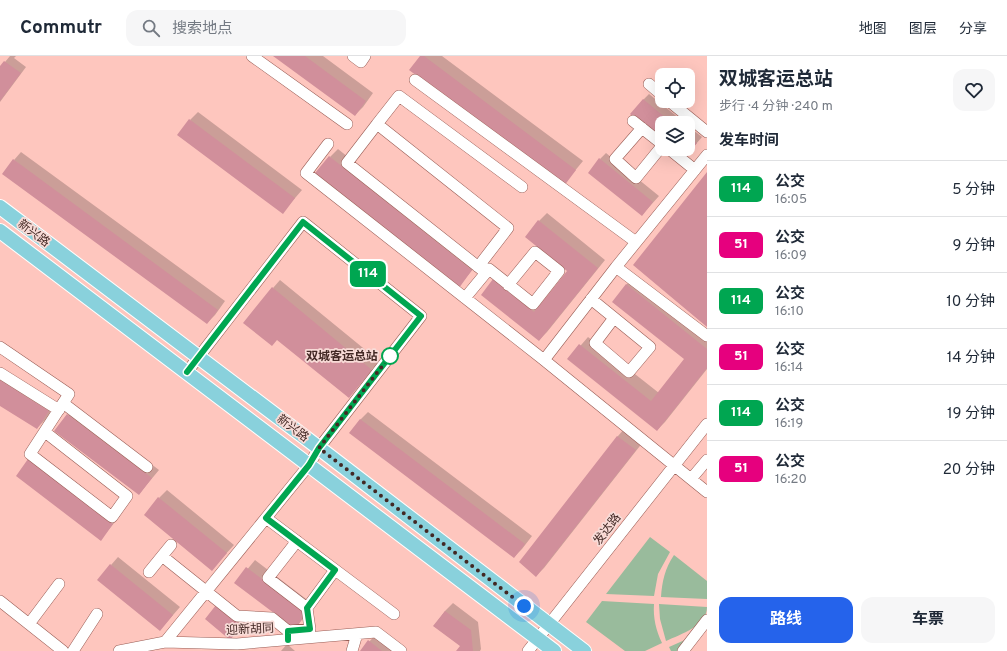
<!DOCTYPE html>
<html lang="zh">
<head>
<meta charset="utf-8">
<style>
  :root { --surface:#fff; --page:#f6f6f7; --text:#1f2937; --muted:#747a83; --line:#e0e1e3; --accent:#2563eb }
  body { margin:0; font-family:Overpass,"Noto Sans SC",sans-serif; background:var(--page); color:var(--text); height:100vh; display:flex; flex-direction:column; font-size:15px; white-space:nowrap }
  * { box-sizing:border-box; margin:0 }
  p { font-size:13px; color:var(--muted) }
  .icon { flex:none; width:22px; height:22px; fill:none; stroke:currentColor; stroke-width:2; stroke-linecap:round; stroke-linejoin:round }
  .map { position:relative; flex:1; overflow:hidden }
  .details { display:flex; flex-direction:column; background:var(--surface); width:300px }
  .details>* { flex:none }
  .badge { padding:0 8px; border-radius:6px; font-size:14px; line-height:26px }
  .buttons { position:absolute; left:655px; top:12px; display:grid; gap:8px }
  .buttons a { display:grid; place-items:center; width:40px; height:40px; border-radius:8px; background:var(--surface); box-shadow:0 4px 16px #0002; font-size:20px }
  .you { position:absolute; width:20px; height:20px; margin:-10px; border:3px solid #fff; border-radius:50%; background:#1a73e8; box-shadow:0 0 0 6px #1a73e833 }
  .map>.badge { position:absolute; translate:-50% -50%; box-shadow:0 0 0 2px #fff }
  h2 { padding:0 12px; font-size:15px; line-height:36px }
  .round { display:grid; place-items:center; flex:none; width:42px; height:42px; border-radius:12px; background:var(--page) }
  .head { display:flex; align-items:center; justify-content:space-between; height:68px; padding:0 12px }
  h1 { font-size:19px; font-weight:700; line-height:30px }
  .action { display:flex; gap:8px; margin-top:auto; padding:8px 12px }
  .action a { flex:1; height:46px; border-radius:12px; background:var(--accent); color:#fff; font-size:16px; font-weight:700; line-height:46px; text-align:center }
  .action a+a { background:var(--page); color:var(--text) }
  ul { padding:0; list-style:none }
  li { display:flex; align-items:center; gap:12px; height:56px; padding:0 12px; border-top:1px solid var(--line) }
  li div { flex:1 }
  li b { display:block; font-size:15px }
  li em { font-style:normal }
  li .badge { min-width:44px; font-weight:700; text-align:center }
  header { display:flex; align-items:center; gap:24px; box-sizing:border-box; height:56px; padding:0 20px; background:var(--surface); border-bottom:1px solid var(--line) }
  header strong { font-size:19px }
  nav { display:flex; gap:22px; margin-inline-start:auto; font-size:14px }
  .search { width:280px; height:36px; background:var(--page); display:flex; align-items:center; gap:10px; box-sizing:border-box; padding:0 14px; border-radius:12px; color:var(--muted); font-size:15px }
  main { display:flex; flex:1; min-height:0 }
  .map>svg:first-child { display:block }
  .green { fill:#99bb9c }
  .shadow { fill:#0003 }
  .building { fill:#d18f9b }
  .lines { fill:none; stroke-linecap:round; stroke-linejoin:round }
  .minor-casing { stroke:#995c54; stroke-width:12 }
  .major-casing { stroke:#fff; stroke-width:16 }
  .minor { stroke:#fff; stroke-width:11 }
  .major { stroke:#89d1dc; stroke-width:14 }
  .line-casing { stroke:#fff; stroke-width:9 }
  .line { stroke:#00a651; stroke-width:6 }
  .walk { stroke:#422824; stroke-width:4; stroke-dasharray:0 7.2 }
  .stop-dot { fill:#fff; stroke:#00a651; stroke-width:2 }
  .labels { text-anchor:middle; stroke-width:3.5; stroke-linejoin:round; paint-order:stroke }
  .street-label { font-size:12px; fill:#422824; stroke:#f8dbd7 }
  .stop-label { font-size:12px; font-weight:bold; fill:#422824; stroke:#f8dbd7; text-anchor:end }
</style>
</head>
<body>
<header>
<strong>Commutr</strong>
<div class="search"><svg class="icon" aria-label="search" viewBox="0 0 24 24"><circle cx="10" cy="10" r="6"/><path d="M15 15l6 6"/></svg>搜索地点</div>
<nav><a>地图</a><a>图层</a><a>分享</a></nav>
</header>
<main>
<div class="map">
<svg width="707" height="595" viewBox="0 0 707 595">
  <rect width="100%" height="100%" fill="#fec6be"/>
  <path class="green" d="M650,481l20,15 -12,22 -4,22 -48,-2z
    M674,499l33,26v18l-46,-2c1,-15 4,-29 13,-42z
    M602,545l52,3c-1,14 2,26 8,39l-17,8h-20l-39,-29z
    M659,548l48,3c0,19 -26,27 -41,34l-6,-22z
    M687,583l-9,12h-7l-2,-4z"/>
  <path class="shadow" d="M10,0h6l-2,2 12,9 -26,35v-34z
    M275,0h48l50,37 -10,14 -8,8z
    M421,0h21l141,105 -19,23z
    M649,38l36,29h-23l-19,-23z
    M198,56l104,78 -19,22 -93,-92z
    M688,70l14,11 -18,21 4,-9z
    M338,93l141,113 -20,24 -129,-129z
    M21,96l204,149 -10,14 -8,8 -193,-163z
    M606,97l53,43 -17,19 -42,-56z
    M547,157l58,47 -58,72 -8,8 -45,-60 8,-8 40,32 27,-33 -30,-50z
    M634,221l73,58v34l-42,53 -8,8 -88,-71 19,-22 71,56 27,-34 -60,-74z
    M280,224l99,81 -31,36 -75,-109z
    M0,312l56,35 -11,17 -8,8 -37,-24z
    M76,351l83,63 -20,24 -83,-64z
    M368,356l164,124 -10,13 -8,8 -154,-137z
    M625,372l18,14 -99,126 -8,8 -16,-14 98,-126z
    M37,396l83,64 -20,24z
    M167,434l67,55 -22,24 -53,-71z
    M118,501l62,50 -20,23 -49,-65z
    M255,504l59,45 -19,23 -59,-45z
    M453,547l25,19 3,27 -1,2h-23l4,-5 -27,-20 11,-15z
    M206,563l41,1 -11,13z
    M377,577l23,18h-39z
    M287,588l8,7h-14z"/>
  <path class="building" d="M273,0h32l61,45 -11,15z
    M420,0h4l152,114 -12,16 -155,-116z
    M4,5l17,12 -21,28v-35z
    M643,43l29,24h-10v18l-32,-27z
    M189,63l106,79 -12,16 -106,-79z
    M688,80l9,7 -13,16 -12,-10h16z
    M329,100l143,114 -13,18 -144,-115z
    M599,102l54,44 -11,14 -54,-43z
    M13,103l205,151 -11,14 -205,-150z
    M707,116v155l-74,-62z
    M538,164l60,48 -59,73 -58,-46 12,-16 41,33 33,-41 -42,-34z
    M626,228l81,65v19l-50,63 -90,-72 12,-15 72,57 33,-42 -72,-57z
    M272,231l100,83 -23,28 -72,-58 -5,6 -29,-23z
    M0,324l49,31 -12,18 -37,-23z
    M67,358l85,64 -13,17 -85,-64z
    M360,363l165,125 -11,14 -165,-125z
    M617,380l19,14 -100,127 -17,-15z
    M28,403l85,65 -12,17 -85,-65z
    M158,441l69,56 -15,18 -68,-56z
    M110,508l63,51 -13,16 -63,-51z
    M246,511l61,46 -12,16 -61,-46z
    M216,549l26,21 -12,14 -25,-21z
    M445,555l26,19 2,21h-17l4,-5 -27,-20z
    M368,584l14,11h-22z"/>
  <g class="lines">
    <defs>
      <path id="minor" d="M252,0l95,68
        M353,0l8,6 4,-6
        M415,24l221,162
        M649,28l13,11
        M669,45l38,31
        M633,65l29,23
        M377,68l22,-28 123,91
        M642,72l-27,31 21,19 26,-32
        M328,88l-22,29 238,187
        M669,93l26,21
        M707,99l-91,112 -72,93 163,132
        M478,211l30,-39 -131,-104 -30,39 139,110
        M616,211l91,69
        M465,242l24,-29 44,35 26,-33 -24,-19 -27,33
        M591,243l59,48 -21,25 -34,-29 19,-25
        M0,291l69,47 -39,60 82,63 15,-21 -82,-64
        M0,317l59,37
        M63,347l84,64
        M691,423l16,-19
        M266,462l128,96
        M162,500l75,60 35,2 16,13 22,-2 -3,-21 -39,-30 29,-37
        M149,516l22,-27
        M0,545l63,50
        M307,552l28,-38
        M29,568l30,-40
        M165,586l144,-177 10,-17 102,-132 -118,-94 -116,150
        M73,595l24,-37
        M119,595l46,-9 72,2 139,-12 25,19
        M352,595l5,-17
        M528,595l179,-227
        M683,595l24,-31"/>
      <path id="major" d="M0,151l319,241 265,203
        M0,175l554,420"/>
    </defs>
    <use href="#minor" class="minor-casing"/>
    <use href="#major" class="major-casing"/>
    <use href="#minor" class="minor"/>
    <use href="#major" class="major"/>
  </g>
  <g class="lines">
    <defs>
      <path id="line" d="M187,316l116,-150 118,94 -102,132 -10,17 -43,53 69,52 -28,38 3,21 -22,2v9"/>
    </defs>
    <use href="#line" class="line-casing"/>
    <use href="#line" class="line"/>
    <path class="walk" d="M390,300l-71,92 205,158"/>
  </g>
  <circle class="stop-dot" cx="390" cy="300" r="8"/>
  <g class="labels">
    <g class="street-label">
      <text transform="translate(34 177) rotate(37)" y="4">新兴路</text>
      <text transform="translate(293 372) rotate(37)" y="4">新兴路</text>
      <text transform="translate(607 473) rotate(-52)" y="4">发达路</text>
      <text transform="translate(250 573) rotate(-3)" y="4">迎新胡同</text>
    </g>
    <g class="stop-label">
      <text x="378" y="304">双城客运总站</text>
    </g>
  </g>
</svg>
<div class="buttons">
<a><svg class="icon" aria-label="locate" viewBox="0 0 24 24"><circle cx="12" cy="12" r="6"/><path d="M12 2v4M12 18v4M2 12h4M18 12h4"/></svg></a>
<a><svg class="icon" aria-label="layers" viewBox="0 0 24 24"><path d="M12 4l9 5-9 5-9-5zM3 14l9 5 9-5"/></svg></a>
</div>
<div class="you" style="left:524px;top:550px"></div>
<b class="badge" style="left:368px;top:218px;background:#00a651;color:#fff">114</b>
</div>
<section class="details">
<div class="head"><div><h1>双城客运总站</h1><p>步行 · 4 分钟 · 240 m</p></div><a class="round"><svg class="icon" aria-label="heart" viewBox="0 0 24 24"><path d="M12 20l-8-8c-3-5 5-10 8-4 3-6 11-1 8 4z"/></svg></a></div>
<h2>发车时间</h2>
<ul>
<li><span class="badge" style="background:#00a651;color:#fff">114</span><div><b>公交</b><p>16:05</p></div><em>5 分钟</em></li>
<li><span class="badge" style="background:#e6007e;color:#fff">51</span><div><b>公交</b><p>16:09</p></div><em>9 分钟</em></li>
<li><span class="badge" style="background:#00a651;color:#fff">114</span><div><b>公交</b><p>16:10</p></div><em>10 分钟</em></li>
<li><span class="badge" style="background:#e6007e;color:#fff">51</span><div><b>公交</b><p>16:14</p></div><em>14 分钟</em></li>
<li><span class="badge" style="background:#00a651;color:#fff">114</span><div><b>公交</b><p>16:19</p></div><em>19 分钟</em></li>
<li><span class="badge" style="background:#e6007e;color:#fff">51</span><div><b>公交</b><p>16:20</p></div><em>20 分钟</em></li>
</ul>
<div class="action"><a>路线</a><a>车票</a></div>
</section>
</main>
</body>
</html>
